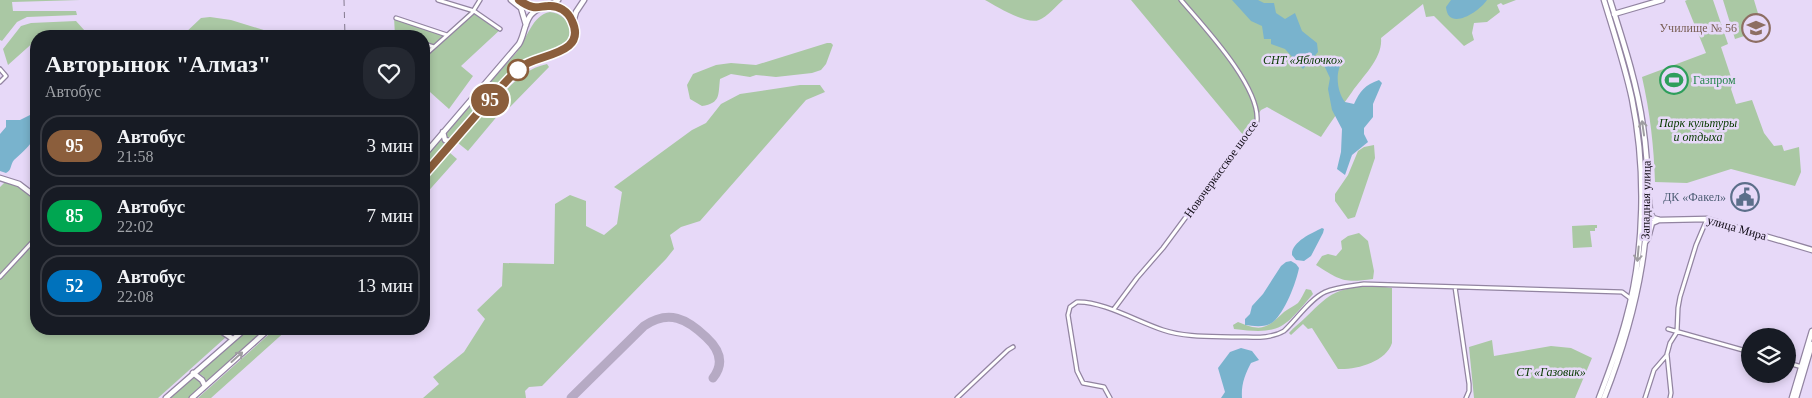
<!DOCTYPE html>
<html lang="ru">
<head>
<meta charset="utf-8">
<style>
  :root { --surface:#171b24; --page:#242831; --text:#f1f3f6; --muted:#9ea1a6; --line:#363941 }
  body { margin:0; font-family:Georgia,serif; background:var(--page); color:var(--text); height:100vh; display:flex; flex-direction:column; font-size:19px; white-space:nowrap }
  * { box-sizing:border-box; margin:0 }
  p { font-size:16px; color:var(--muted) }
  .icon { flex:none; width:28px; height:28px; fill:none; stroke:currentColor; stroke-width:2; stroke-linecap:round; stroke-linejoin:round }
  .map { position:relative; flex:1; overflow:hidden }
  .sheet { position:absolute; left:30px; top:30px; width:400px; height:305px; display:flex; flex-direction:column; background:var(--surface); border-radius:20px; box-shadow:0 2px 8px #0003 }
  .sheet>* { flex:none }
  .badge { padding:0 10px; border-radius:16px; font-size:18px; line-height:32px }
  .controls { position:absolute; left:1741px; top:328px; display:grid; gap:10px }
  .controls a { display:grid; place-items:center; width:55px; height:55px; border-radius:50%; background:var(--surface); box-shadow:0 2px 8px #0003; font-size:25px }
  .map>.badge { position:absolute; translate:-50% -50%; box-shadow:0 0 0 2px #fff }
  .round { display:grid; place-items:center; flex:none; width:52px; height:52px; border-radius:20px; background:var(--page) }
  .headline { display:flex; align-items:center; justify-content:space-between; height:85px; padding:0 15px }
  h1 { font-size:24px; font-weight:700; line-height:38px }
  ul { padding:0; list-style:none }
  li { display:flex; align-items:center; gap:15px; height:62px; margin:0 10px 8px; padding:0 5px; border:2px solid var(--line); border-radius:20px }
  li div { flex:1 }
  li b { display:block; font-size:19px }
  li em { font-style:normal }
  li .badge { min-width:55px; font-weight:700; text-align:center }
  .map>svg:first-child { display:block }
  .green { fill:#aac8a4 }
  .water { fill:#79b3cd }
  .lines { fill:none; stroke-linecap:round; stroke-linejoin:round }
  .taxiway { stroke:#b6aac4; stroke-width:9 }
  .street-casing { stroke:#9284a1; stroke-width:5.5 }
  .secondary-casing { stroke:#9284a1; stroke-width:7 }
  .primary-casing { stroke:#9284a1; stroke-width:7 }
  .street { stroke:#fff; stroke-width:3 }
  .secondary { stroke:#fff; stroke-width:4.5 }
  .primary { stroke:#fff; stroke-width:4.5 }
  .rail { stroke:#847a8f; stroke-width:1; stroke-dasharray:6 6; stroke-linecap:butt }
  .oneway { stroke:#9f9da1 }
  .line-casing { stroke:#fff; stroke-width:11 }
  .line { stroke:#8b5e3c; stroke-width:8 }
  .stop-dot { fill:#fff; stroke:#8b5e3c; stroke-width:2.5 }
  .labels { text-anchor:middle; stroke-width:5; stroke-linejoin:round; paint-order:stroke }
  .education-label { font-size:12px; fill:#785e54; stroke:#e7d9f8; text-anchor:end }
  .park-label { font-size:12px; font-style:italic; fill:#083a00; stroke:#e7d9f8 }
  .leisure-label { font-size:12px; fill:#27864d; stroke:#e7d9f8; text-anchor:start }
  .street-label { font-size:12px; fill:#0f0a14; stroke:#e7d9f8 }
  .service-label { font-size:12px; fill:#4e5e75; stroke:#e7d9f8; text-anchor:end }
</style>
</head>
<body>
<div class="map">
<svg width="1812" height="398" viewBox="0 0 1812 398">
  <rect width="100%" height="100%" fill="#e7d9f8"/>
  <path class="green" d="M0,0h80l-68,2 1,9h63l1,4 -50,2 -10,5 -15,19 -2,-1z
    M985,0h78c-7,6 -16,17 -24,20 -13,5 -43,-14 -54,-20z
    M1131,0h385l-13,5 -2,-2 -4,2 3,7 -13,10 -13,1 -2,10 2,7 -10,6 -30,-30 -8,1 -3,-13 -42,34c2,20 -18,38 -29,54 -10,14 -21,30 -31,45l-54,-30 -6,3 -17,26z
    M1687,0h26l15,44 -7,3 12,36 -2,6 5,15 16,-4 12,33 10,13 8,-1 2,6 15,-4 2,25 -6,14 -64,-17 -44,14 -32,-1c-1,-35 -5,-70 -13,-105l64,-24 -21,-52z
    M1723,0h31l9,30 -28,9z
    M472,9l30,19 -41,38 12,10 -24,33 -19,-17 -6,5v-61h-29l-1,-19 52,17z
    M550,12c13,1 24,13 18,27 -5,13 -33,13 -46,23 -16,11 -28,28 -40,42 -19,23 -39,45 -58,67v-13l92,-105c11,-14 16,-38 34,-41z
    M210,17l21,3 52,16h-101l19,-18z
    M76,21l9,10 13,5h-62v4l-28,25 -5,-16 18,-23 10,-3z
    M827,43h4l2,2 -7,19 -5,6 -9,3 -36,4 -20,-2 -6,2 -19,-3 -11,5c-2,16 1,24 -18,27l-12,-7 -3,-14 6,-11 23,-9 15,-2 25,2z
    M547,64l2,3 -39,40 -4,2 -5,-3 -4,-7c17,-16 27,-30 50,-35z
    M800,85h20l5,7 -19,8 -106,121 -19,6 -11,8 4,14 -8,10 -124,127 -13,1 -4,4 1,7h-103l16,-14 -6,-7 31,-25 21,-33 -8,-9 25,-24 1,-23 51,1 1,-60 15,-9 16,6v25l18,9 13,-11 5,-32 -8,-5 78,-57 14,-7 15,-19 19,-10z
    M490,107l9,7 -31,37 -10,-8z
    M1374,145l1,13 -20,59 -7,2 -13,-18v-7l13,-19 10,-24 6,-4z
    M449,152l8,7 -33,37v-15z
    M5,182l13,3 18,13v131h199l-77,69h-158v-211z
    M1592,225h5v3h-2v3h-5l2,16 -19,1 -1,-22z
    M1359,233l9,8 6,30 -1,8c-29,4 -32,2 -57,-14l6,-9 6,-2 8,2 6,-7 -1,-8 7,-5z
    M1371,285l21,3v55c-6,19 -36,27 -54,26l-26,-41 -4,1 -5,-5 -12,11 -2,-2c5,-6 11,-10 17,-16 27,-26 28,-27 65,-32z
    M1306,289l5,1 2,4c-29,34 -32,41 -79,35l-1,-4 5,-3c24,10 28,7 46,-10 4,-3 10,-6 14,-9 3,-4 6,-10 8,-14z
    M248,329h18l-60,53 -3,-6 -6,-3z
    M275,329h13l-77,69h-13z
    M1492,340l2,16 57,-10 20,2 21,10 -17,40h-101l-5,-51z
    M193,377l6,4 3,6 -13,11h-20z"/>
  <path class="water" d="M1232,0h26l6,3h10l2,10 9,6 10,-6 7,18 15,12 1,9 -15,17 -18,-20 -14,-5v-5h-7l-2,-13 -11,-5z
    M1451,0h36c-8,12 -39,32 -41,7z
    M1343,57l1,3c-10,10 -7,32 1,42l9,2c6,-13 11,-19 25,-24l3,3 -9,21v13l-9,11v6l4,8 -16,13 -7,20 -8,-6 4,-17 1,-23 -10,-19 -4,-21 2,-11 -7,-15 4,-2 3,2z
    M36,112c0,29 -1,29 -22,48 -4,5 -2,10 -8,13l-6,-2v-37l6,-7v-7h14z
    M1322,228l2,1 -1,4 -12,23 -7,5 -8,-1 -4,-5c-1,-13 20,-22 30,-27z
    M1291,261l5,3 3,4c-3,15 -14,44 -26,54 -8,6 -19,4 -28,3v-6l5,-5 2,-8 11,-12 18,-28 5,-4z
    M1241,348l11,3 7,9 -8,3c-6,11 -10,22 -9,35h-21l4,-6 -7,-24 12,-16z"/>
  <g class="lines">
    <path class="taxiway" d="M571,398l73,-72c25,-17 43,-7 62,11 13,12 19,26 7,41"/>
    <defs>
      <path id="street" d="M438,0l36,11 26,18
        M396,18l51,17
        M397,34l6,2
        M424,44l10,3
        M424,56l48,-43 8,-13
        M0,69l6,7 -6,6
        M0,277l36,-39
        M1455,287l14,97v7l-3,7
        M1114,309l23,-31 26,-30 94,-127c3,-35 -54,-95 -76,-121
        M1668,329l82,23
        M1788,363l14,4
        M957,398l51,-48 5,-3
        M1110,398l-6,-11 -21,-4 -6,-12 -9,-56 2,-8 7,-5c26,-1 61,20 86,28 24,8 51,6 76,7 14,0 32,2 45,-6 12,-11 26,-32 41,-39 11,-5 26,-6 39,-8l258,8 8,6
        M1645,398l9,-28 13,-15
        M1670,398l1,-5 -4,-39 3,-11 7,-11 1,-24 2,-11 16,-52 11,-26"/>
      <path id="secondary" d="M1614,14l48,-14
        M0,178l19,6 17,13
        M1649,199l1,13 3,6 7,2 47,-1 105,31
        M1646,241l2,-3 4,-15 7,-3
        M218,329l15,10
        M1792,398l20,-67
        M1796,398l16,-54"/>
      <path id="primary" d="M511,0l10,8 5,17
        M519,0l14,7h7
        M549,6l9,-6
        M573,22l3,-10 8,-12
        M487,82l3,7 7,2
        M443,132l2,8 8,2
        M424,155l95,-111c5,-8 5,-19 11,-28 12,-16 40,-11 44,9 7,32 -37,28 -54,43 -34,30 -66,73 -96,107
        M193,373l9,7 3,6
        M166,398l79,-69
        M192,398l77,-69
        M1599,398c10,-26 20,-52 27,-79 19,-68 20,-151 6,-220 -7,-33 -18,-66 -28,-99
        M1604,398c35,-89 53,-176 39,-272 -6,-43 -20,-85 -33,-126"/>
    </defs>
    <use href="#street" class="street-casing"/>
    <use href="#secondary" class="secondary-casing"/>
    <use href="#primary" class="primary-casing"/>
    <use href="#street" class="street"/>
    <use href="#secondary" class="secondary"/>
    <use href="#primary" class="primary"/>
    <path class="rail" d="M344,0l1,36"/>
  </g>
  <defs><path id="oneway-shaft" d="M-6 0H5M1.5-3L5.5 0L1.5 3" fill="none" stroke-width="1.6" stroke-linecap="round" stroke-linejoin="round" transform="scale(1.25)"/></defs>
  <g class="oneway">
    <use href="#oneway-shaft" transform="translate(1643 128) rotate(-98)"/>
    <use href="#oneway-shaft" transform="translate(1638 254) rotate(95)"/>
    <use href="#oneway-shaft" transform="translate(237 357) rotate(-42)"/>
  </g>
  <g class="lines">
    <defs>
      <path id="line" d="M424,175c20,-23 40,-46 60,-69 12,-13 23,-27 37,-39 16,-13 67,-12 51,-46 -4,-10 -14,-16 -24,-15 -5,0 -10,2 -15,1 -5,-1 -10,-4 -14,-7"/>
    </defs>
    <use href="#line" class="line-casing"/>
    <use href="#line" class="line"/>
  </g>
  <defs>
    <symbol id="university-ring" viewBox="-11 -11 22 22"><circle r="9.5" fill="#e7d9f8" stroke="#8d6e63" stroke-width="1.5"/><path d="M0-5L7-2L0 1L-7-2ZM-4 1L0 2.5L4 1V4Q0 6-4 4Z" fill="#8d6e63"/></symbol>
    <symbol id="stadium-ring" viewBox="-11 -11 22 22"><circle r="9.5" fill="#e7d9f8" stroke="#2e9e5b" stroke-width="1.5"/><path d="M0-5a6.5 5 0 1 0 0 10a6.5 5 0 1 0 0-10ZM-3.5-1.8h7v3.6h-7Z" fill="#2e9e5b"/></symbol>
    <symbol id="civic-ring" viewBox="-11 -11 22 22"><circle r="9.5" fill="#e7d9f8" stroke="#5c6f8a" stroke-width="1.5"/><path d="M-.6-6.5H3V-4.5H.6V-3L4-1V1h2V6H-6V1h2V-1L-.6-3ZM-1.2 2.5V6h2.4V2.5Z" fill="#5c6f8a"/></symbol>
  </defs>
  <g fill-rule="evenodd">
    <use href="#university-ring" x="1740" y="12" width="32" height="32"/>
    <use href="#stadium-ring" x="1658" y="64" width="32" height="32"/>
    <use href="#civic-ring" x="1729" y="181" width="32" height="32"/>
  </g>
  <circle class="stop-dot" cx="518" cy="70" r="10"/>
  <g class="labels">
    <g class="education-label">
      <text x="1737" y="32">Училище № 56</text>
    </g>
    <g class="park-label">
      <text x="1303" y="64">СНТ «Яблочко»</text>
      <text x="1698" y="127">Парк культуры<tspan x="1698" dy="14">и отдыха</tspan></text>
      <text x="1551" y="376">СТ «Газовик»</text>
    </g>
    <g class="leisure-label">
      <text x="1693" y="84">Газпром</text>
    </g>
    <g class="street-label">
      <text transform="translate(1221 169) rotate(-54)" y="4">Новочеркасское шоссе</text>
      <text transform="translate(1646 200) rotate(-89)" y="4">Западная улица</text>
      <text transform="translate(1737 228) rotate(16)" y="4">улица Мира</text>
    </g>
    <g class="service-label">
      <text x="1726" y="201">ДК «Факел»</text>
    </g>
  </g>
</svg>
<div class="controls">
<a><svg class="icon" aria-label="layers" viewBox="0 0 24 24"><path d="M12 4l9 5-9 5-9-5zM3 14l9 5 9-5"/></svg></a>
</div>
<b class="badge" style="left:490px;top:100px;background:#8b5e3c;color:#fff">95</b>
<section class="sheet">
<div class="headline"><div><h1>Авторынок &quot;Алмаз&quot;</h1><p>Автобус</p></div><a class="round"><svg class="icon" aria-label="heart" viewBox="0 0 24 24"><path d="M12 20l-8-8c-3-5 5-10 8-4 3-6 11-1 8 4z"/></svg></a></div>
<ul>
<li><span class="badge" style="background:#8b5e3c;color:#fff">95</span><div><b>Автобус</b><p>21:58</p></div><em>3 мин</em></li>
<li><span class="badge" style="background:#00a651;color:#fff">85</span><div><b>Автобус</b><p>22:02</p></div><em>7 мин</em></li>
<li><span class="badge" style="background:#0072bc;color:#fff">52</span><div><b>Автобус</b><p>22:08</p></div><em>13 мин</em></li>
</ul>
</section>
</div>
</body>
</html>
